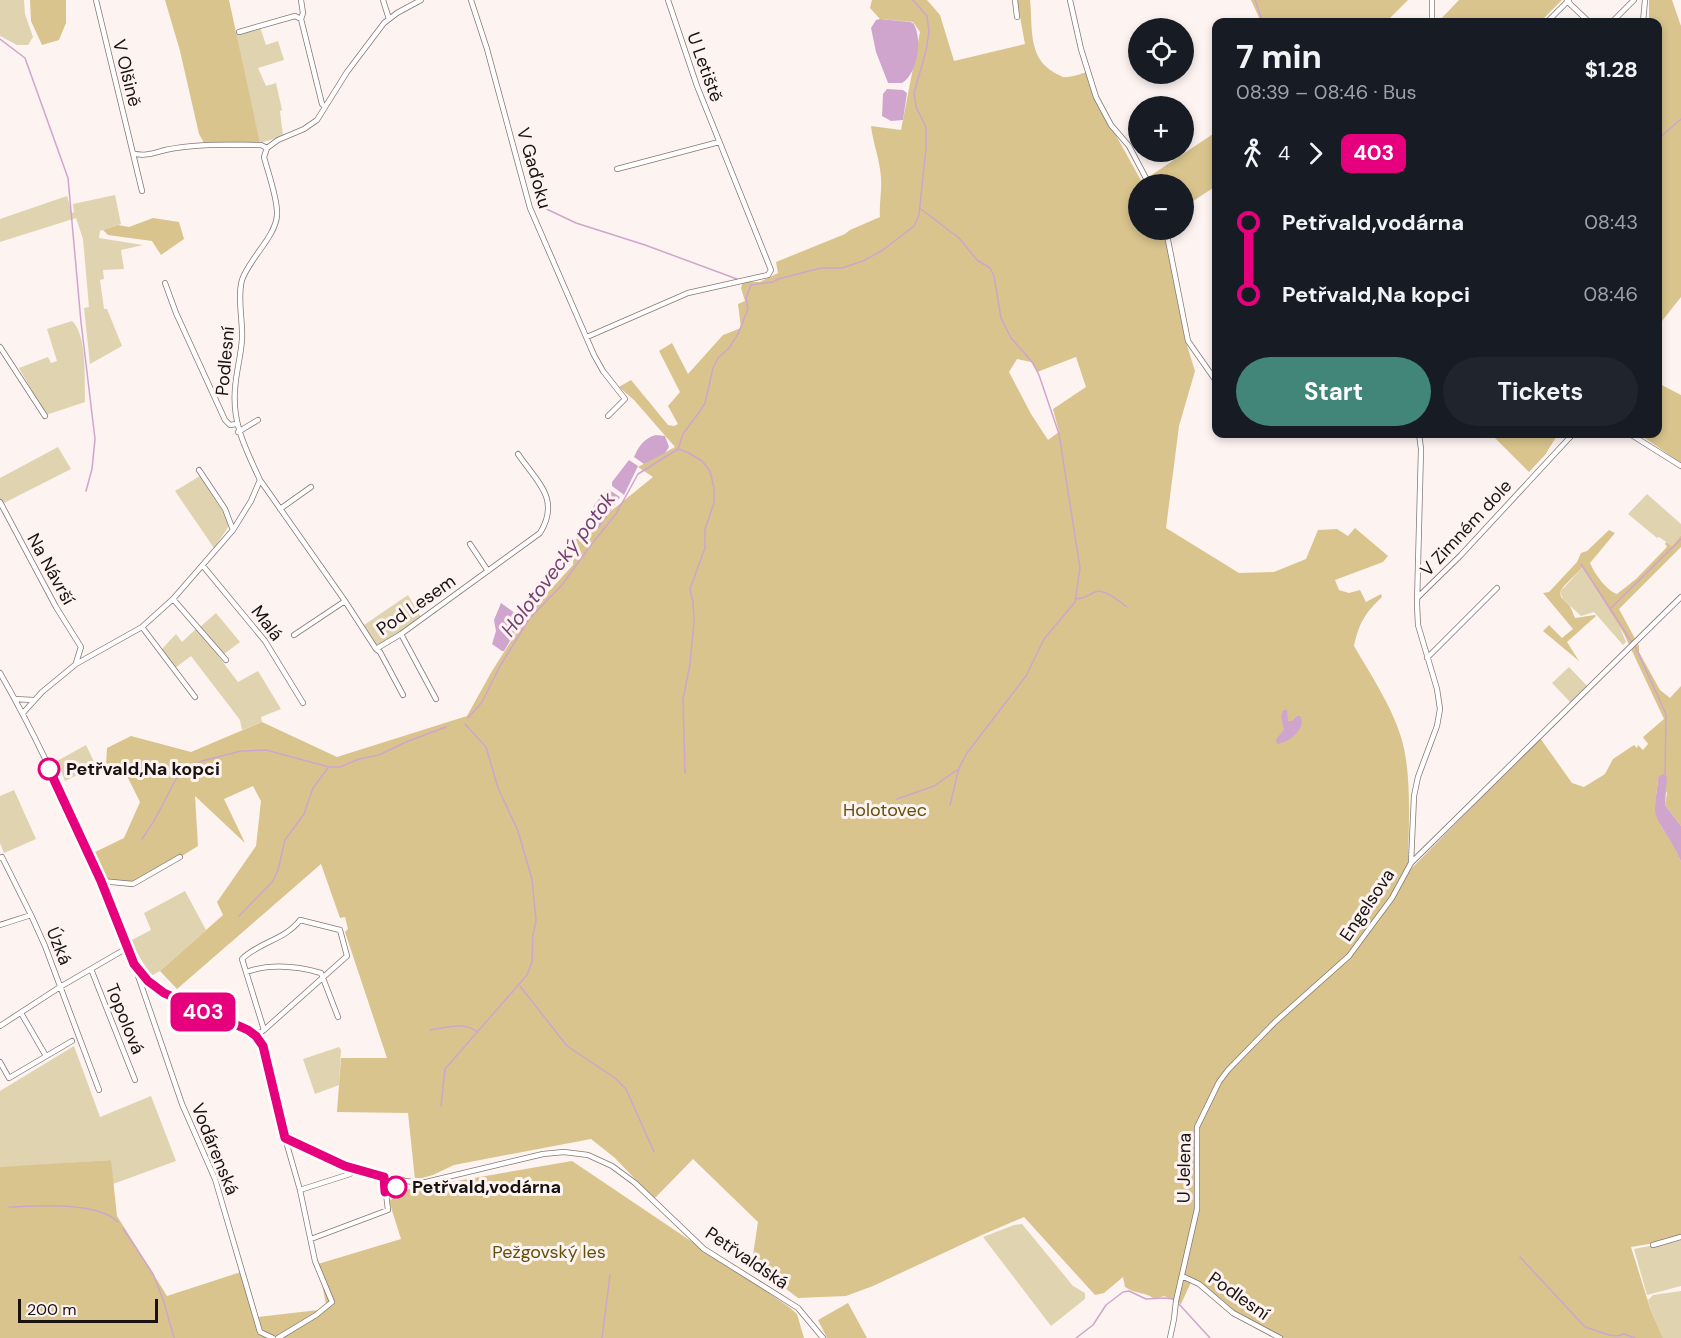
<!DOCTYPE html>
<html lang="en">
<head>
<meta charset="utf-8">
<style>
  :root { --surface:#171b24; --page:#20242c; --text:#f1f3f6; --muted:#9ea1a6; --accent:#428679 }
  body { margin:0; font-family:"DM Sans",sans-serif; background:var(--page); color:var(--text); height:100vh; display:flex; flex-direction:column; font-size:22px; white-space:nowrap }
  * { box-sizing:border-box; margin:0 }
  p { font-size:20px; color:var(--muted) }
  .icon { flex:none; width:33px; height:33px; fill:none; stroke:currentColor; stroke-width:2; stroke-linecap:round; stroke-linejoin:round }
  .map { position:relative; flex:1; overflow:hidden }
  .details { position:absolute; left:1212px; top:18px; width:450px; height:420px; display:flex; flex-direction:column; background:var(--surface); border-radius:12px; box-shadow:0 3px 9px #0003 }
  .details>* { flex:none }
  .badge { padding:0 12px; border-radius:9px; font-size:21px; line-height:39px }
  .buttons { position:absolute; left:1128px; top:18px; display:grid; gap:12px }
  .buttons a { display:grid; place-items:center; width:66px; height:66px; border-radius:50%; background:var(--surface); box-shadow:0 3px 9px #0003; font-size:30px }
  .scale { position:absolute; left:18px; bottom:15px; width:140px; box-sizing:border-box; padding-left:6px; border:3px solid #181211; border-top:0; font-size:16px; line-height:21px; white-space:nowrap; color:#181211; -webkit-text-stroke:4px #fdf3f1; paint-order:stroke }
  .map>.badge { position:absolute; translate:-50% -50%; box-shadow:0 0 0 3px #fff }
  .legs { display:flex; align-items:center; gap:9px; height:66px; padding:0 24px; font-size:20px }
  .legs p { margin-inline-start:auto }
  .overview { display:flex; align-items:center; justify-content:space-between; height:102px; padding:0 24px }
  h1 { font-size:33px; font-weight:700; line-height:45px }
  .button { display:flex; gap:12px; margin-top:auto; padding:12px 24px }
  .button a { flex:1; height:69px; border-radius:36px; background:var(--accent); color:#fff; font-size:24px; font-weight:700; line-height:69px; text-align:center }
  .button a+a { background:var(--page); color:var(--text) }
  ul { padding:0 24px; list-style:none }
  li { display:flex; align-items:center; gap:21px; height:72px; font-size:22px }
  li i { display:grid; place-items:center; width:9px; height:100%; margin:0 8px; background:currentColor }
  li i::after { content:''; width:15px; height:15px; margin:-8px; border:4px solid; border-radius:50%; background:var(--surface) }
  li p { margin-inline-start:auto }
  li:first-child i { background:linear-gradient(#0000 50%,currentColor 0) }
  li:last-child i { background:linear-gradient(currentColor 50%,#0000 0) }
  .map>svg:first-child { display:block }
  .green { fill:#e0d3b0 }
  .forest { fill:#d9c48d; fill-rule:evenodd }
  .water { fill:#d0a5cd }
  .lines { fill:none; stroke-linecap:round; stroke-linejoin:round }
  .stream { stroke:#d0a5cd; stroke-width:1.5 }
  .minor-casing { stroke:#867775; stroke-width:6 }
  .minor { stroke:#fff; stroke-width:4.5 }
  .line-1-casing { stroke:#fff; stroke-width:14 }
  .line-1 { stroke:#e6007e; stroke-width:9 }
  .stop-1-dot { fill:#fff; stroke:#e6007e; stroke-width:3 }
  .labels { text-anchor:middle; stroke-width:6; stroke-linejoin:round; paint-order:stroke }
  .street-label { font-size:18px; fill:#181211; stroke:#fdf3f1 }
  .stop-label { font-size:18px; font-weight:bold; fill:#181211; stroke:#fdf3f1; text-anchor:start }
  .park-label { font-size:18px; fill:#644f0c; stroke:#fdf3f1 }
  .water-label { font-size:20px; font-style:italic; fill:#763f74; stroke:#fdf3f1 }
</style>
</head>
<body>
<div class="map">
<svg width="1681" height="1338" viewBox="0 0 1681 1338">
  <rect width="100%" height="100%" fill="#fdf3f1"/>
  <path class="green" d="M0,0h24l1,14 8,23 -5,8h-11l-17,-9z
    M260,27l6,18 12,-4 6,19 -26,8 8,18 10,-3 6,27 -2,1 3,25 -23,7 -25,-108z
    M115,195l6,29 -21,7 -1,7 44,7 -22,5 3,19 -21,1 1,9 -4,1 4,29h3l15,37 -32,18 -6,-56 5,-1 -6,-68 -7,-21 -76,24v-23l67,-23 5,17 2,-1 -1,-8z
    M72,321c16,15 12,60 13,81l-39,13 -27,-47 29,-11 3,6 6,-2 -10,-32z
    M58,447l13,22 -69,35 -2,-4v-22z
    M200,476l23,36 6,14 -15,22 -39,-57z
    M1647,494l34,30v11l-9,11 -13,-9 -2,1 -29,-24z
    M1583,567l35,56 8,19 -3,3 -29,-33 -13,4 -18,-17 -3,-7z
    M408,595l13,22 -39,27h-7l-11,-19z
    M216,613l24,29 -16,12 -24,-27z
    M197,628l41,54 20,-11 23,38 -20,8 1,5 -20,8 -2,-10 -49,-64 -16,12 -13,-19 14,-15 6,8z
    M1569,667l19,20 -17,16 -19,-20z
    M86,745l10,21 -31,15 -8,-20z
    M14,790l22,49 -32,14 -4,-10v-47z
    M185,891l21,39 -46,41 -9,5 -21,-35 21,-11 -7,-17z
    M74,1046l26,71 51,-21 25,65 -63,23 -3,-24 -110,8v-77z
    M339,1047l2,3 -2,35 -24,9 -12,-35z
    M1022,1224l51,62 12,7v6l-34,27 -68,-89 31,-12z
    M1681,1240v46l-34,9 -13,-46z
    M1681,1291v47h-18l-12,-27 -3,-11 5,-5z"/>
  <path class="forest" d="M30,0h36v23l-7,17 -17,5 -11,-24z
    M165,0h64l31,143h-56l-5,-9 -19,-83z
    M872,0h55l13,15 14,46 71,-17 -8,-44h13c3,26 -3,58 25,73 0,0 8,4 8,4 7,1 17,-3 24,-5l6,22 50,90h-5v46h27l20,109 10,32 -16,55 -13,102 73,45 35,-1 32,-13 12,-29 19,-1 11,7 7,-8 33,28 -5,6 -48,18 4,10 10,3 11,-3 6,12 15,-8 1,3c-17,16 -23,26 -28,49 17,29 37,59 47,91 12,39 7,94 7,135l132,-134 32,45 12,4 21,-13 8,-15 21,-14 3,3 1,-3 5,5 5,-6 -5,-7 21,-18 -40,-85 -41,-67 -19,19 -4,6 1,5 9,9 5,12 20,-3 1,1 -29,26 12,19 -36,-30 6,-6 13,13 11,-9 -30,-36 6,-1 28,-30 4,-9 6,-2 22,-21 6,3 -25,30c4,10 17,28 27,31l19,-15 30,-31 1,-2 -2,-2 1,-2 6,4 9,-11v12l-62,62 20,37v6l21,38 10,8 11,-12v140l-16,-21 2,-12 -9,-13c-1,11 -4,24 -1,35 4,17 19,29 24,47v374l-9,4 -41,7 20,64 12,27h-380l-48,-26 -42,-34 -12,26 -17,-8 -9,3c-12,-8 -17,-4 -30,-12l-2,-10 -19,16 -9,2 -71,-78 -42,18 -109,51 -27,10 -48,2 -21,-16 -26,-14 7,-46 -65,-63 -39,40 -39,-41 -24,-19 -137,26 -21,10 -18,5 -7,-67 -71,-1 4,-54h46l-42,-126 3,-3 -3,-12 -5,1 -19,-54 -144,125 -17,-18 63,-56 -6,-13 39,-56 5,-45 -8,-15 -29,13 21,44 -50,-47 3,50 -66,41 -25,-3 -14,-31 31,-15 16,-36 -16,-32 -18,-4 1,-18 24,-12 60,16 71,-30 75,35 130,-41 25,-45 37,-58 44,-48 1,-24 79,-64 -15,-10 37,-20 -41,-47 -15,-13 12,-7 37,45 6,1 4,-2 -10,-18 12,-14 -21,-41 13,-8 16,31 35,-39 18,-7 -3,-24 7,-3 -4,-13 2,-6h17l18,-9 -2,-11 69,-28 5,-4 30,-13c-1,-13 2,-26 1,-39 -1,-18 -8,-35 -10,-52l30,4 19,-98 -7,-10 -33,-3 -10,-11zM1076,357l10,30 -33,22 6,23 -11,8 -17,-26 -22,-42 8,-13 14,3 6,10z
    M1251,0h157l-22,22h-125z
    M1459,0h103l-22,22h-102z
    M1649,0h23l9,26v271l-23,29v-304h-9z
    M1216,132v54l-32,21v-23h-34l-3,-6z
    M153,218l26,4 5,17 -23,16 -9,-14 -44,-6 -5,-5 15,-5 11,2z
    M1658,383l23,12v68l-42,-29h19z
    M1491,434h67l-13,21 -16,17z
    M111,1160l6,56 50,80 77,-25 14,46 69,-8 -9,-45 83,-25 -12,-38 16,-11 167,-29 217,146 8,7 7,24h-804v-171z
    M848,1303l19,35h-40l-9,-18z"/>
  <path class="water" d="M880,19l30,3 3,1c10,15 5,50 -11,60h-14l-12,-31 -5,-24 5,-8z
    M887,89l16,1 4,3 -4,27 -12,1 -9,-5 1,-22z
    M656,435l9,1 4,11 -4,6 -21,11 -10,-7c5,-11 10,-19 22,-22z
    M629,460l9,6 -14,29 -12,-9v-4z
    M608,489l12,8 -21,31 -9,-4c-3,-13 9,-26 18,-35z
    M501,603l22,16 -19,32h-2l-10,-7 4,-13 -2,-11z
    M1283,710h4l1,11h4l5,-5h3c8,12 -12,27 -23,28l-1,-5 8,-9 -3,-14z
    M1664,774l3,3 -2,28 16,21v36c-5,-17 -25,-38 -26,-52 0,-10 2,-20 3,-30l1,-4z"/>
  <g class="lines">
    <path class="stream" d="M1255,0l8,22
      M0,39l25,19 43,120 13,144 14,117 -3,30 -6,22
      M1658,139l23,-20
      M536,204l40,19 69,22 92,34
      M921,209l38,29 18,22 13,8 4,8 7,42 10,20 22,25 6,12 20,59 21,134 -5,34 -31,37 -18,37 -59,77 -8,15 -9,37
      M679,449l10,4 13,8 8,10 4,17v15l-9,26v19l-15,41 3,13 1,19 -4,43 -7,35 2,74
      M1581,564l50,77
      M1076,599c11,-1 10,-3 19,-7 9,-4 25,10 32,15
      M1611,608l70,-69
      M1635,646l31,68 -1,62
      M468,718l14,-16 18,-36 29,-47 32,-33 33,-45 22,-27 22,-40 40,-25 5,-15 17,-23 5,-8 8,-35 5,-10 11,-10 9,-14 10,-25 -2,-11 5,-13 22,-3 5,-3 43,-11h21l21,-7 20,-11 31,-24 5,-11 7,-67v-21l-10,-20 -2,-14 12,-42 3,-19 -2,-16 -14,-16
      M897,799l37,-13 23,-16
      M142,839l12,-18 22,-42 10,-9 16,-9 39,-10 25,-1 63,17h11l19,-8 20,-4 27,-13 40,-15
      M239,916l34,-35 5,-11 7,-30 19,-26 9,-26 15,-20
      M520,986l47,60 48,32 11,11 28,63
      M430,1030c16,-2 35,-9 47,2
      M441,1106l4,-37 82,-94 5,-13 1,-27 3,-15 -4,-41 -14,-48 -20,-43 -12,-41 -21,-23
      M9,1207c28,-1 88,-6 109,15
      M123,1228l30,46 10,25 11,39
      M1520,1257l65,70 24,8 8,1 7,-2 11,4
      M1179,1304l31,34
      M602,1338l8,-63
      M1076,1338l17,-13 13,-20 17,-13 6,-1 17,8 18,-1 10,1"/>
    <defs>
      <path id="minor" d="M96,0l46,191
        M301,0l2,13 -2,6
        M383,0l6,19
        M471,0l16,49 43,159 64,147 9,16 22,28 -17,17
        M1015,0l2,17
        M1070,0l11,49 15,48 15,28 18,21 20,38
        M1567,1l22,21
        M1432,22v-22
        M1547,22l22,-22
        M1612,22l22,-22
        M1643,22l2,-22
        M239,32l56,-16 6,3 21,85 3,3
        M133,153c10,4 21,0 32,-3 32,-7 64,-5 96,-5l6,3
        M617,169l102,-27
        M1166,230l22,111 28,40
        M165,283l11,30 49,107 5,5 6,-1
        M587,337l101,-44 80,-18 3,-5 -74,-184 -29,-86
        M0,347l45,69
        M238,432l20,-12
        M1630,434l51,32
        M199,470l26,39 8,21
        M260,480l85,121 31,48 25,-15 139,-101c21,-34 -3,-51 -22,-79
        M0,502l56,105 25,40 -5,16
        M280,509l31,-22
        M470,544l18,27
        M203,566l62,75 38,62
        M1417,598l43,-42 113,-122
        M173,599l53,61
        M142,627l53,70
        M401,634l35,65
        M294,635l51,-34
        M376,649l4,3 23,43
        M1427,658l70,-70
        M0,673c39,67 70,139 101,209 14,31 23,74 46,98 19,20 75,40 101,50l8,6 7,10 22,92 60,28 44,13 33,4 121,-29 21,-2 24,3 24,11 23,17 69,66 94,59 25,30
        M15,699l18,1
        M23,713l19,-21 34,-28 66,-37 31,-28 60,-69 18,-29 9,-21c-14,-31 -28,-56 -25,-91 1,-17 6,-33 7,-50 1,-19 -5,-41 0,-59 7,-21 34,-44 35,-65 1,-16 -9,-42 -13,-58l3,-9 11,-8 26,-11 13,-9 30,-48 37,-49 13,-10 24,-13
        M0,858l2,-1 29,58
        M1411,863l270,-266
        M101,881l32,3 47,-27
        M0,925l31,-10 14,31 54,144
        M135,967l47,137 33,75 45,153 13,6
        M91,969l44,111
        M246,972c25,-9 50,-6 75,1l17,44
        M21,1013l25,43
        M0,1026l60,-39 67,-39
        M256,1036l8,-6 83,-74 -7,-26 -40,-10c-15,20 -41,22 -58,39l22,71
        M0,1062l9,16 63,-37
        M300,1190l50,-16 4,-5
        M385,1192l11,-5 7,-7
        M311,1239l77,-29 -4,-33
        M1653,1245l28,-8
        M1182,1276l17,8 34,29 47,25
        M278,1338l38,-23 16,-13 -17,-41 -15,-71 -15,-52
        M1170,1338l4,-19 2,-18 21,-92v-82l22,-45 9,-12 47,-48 74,-66 43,-58 19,-35 3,-67 4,-19 19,-51 3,-17 -3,-20 -19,-64 -1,-21 4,-155 -2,-15"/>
    </defs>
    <use href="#minor" class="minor-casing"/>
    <use href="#minor" class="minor"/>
  </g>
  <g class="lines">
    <defs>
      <path id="line-1" d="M49,769l52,112 33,83 14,17 16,12 84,37 8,6 7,10 22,92 60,28 39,11 1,15 11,-5"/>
    </defs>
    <use href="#line-1" class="line-1-casing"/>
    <use href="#line-1" class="line-1"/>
  </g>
  <g class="stop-1-dot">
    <circle cx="49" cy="769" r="10"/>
    <circle cx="396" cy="1187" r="10"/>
  </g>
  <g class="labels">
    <g class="street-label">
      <text transform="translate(705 67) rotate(70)" y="6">U Letiště</text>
      <text transform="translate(127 73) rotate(76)" y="6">V Olšině</text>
      <text transform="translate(534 168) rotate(74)" y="6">V Gaďoku</text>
      <text transform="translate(225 361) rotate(-85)" y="6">Podlesní</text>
      <text transform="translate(1466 528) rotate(-47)" y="6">V Zimném dole</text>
      <text transform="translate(51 569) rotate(61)" y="6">Na Návrší</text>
      <text transform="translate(416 605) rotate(-35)" y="6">Pod Lesem</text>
      <text transform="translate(267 623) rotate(53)" y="6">Malá</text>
      <text transform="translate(1367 905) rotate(-56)" y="6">Engelsova</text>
      <text transform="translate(59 946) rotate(68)" y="6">Úzká</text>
      <text transform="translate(125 1019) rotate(68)" y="6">Topolová</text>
      <text transform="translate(215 1149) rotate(68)" y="6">Vodárenská</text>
      <text transform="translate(1184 1168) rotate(-89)" y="6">U Jelena</text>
      <text transform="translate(747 1258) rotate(34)" y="6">Petřvaldská</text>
      <text transform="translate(1239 1296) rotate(35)" y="6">Podlesní</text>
    </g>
    <g class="stop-label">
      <text x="66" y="775">Petřvald,Na kopci</text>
      <text x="412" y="1193">Petřvald,vodárna</text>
    </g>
    <g class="park-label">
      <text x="885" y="816">Holotovec</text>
      <text x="549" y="1258">Pežgovský les</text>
    </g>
    <g class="water-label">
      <text transform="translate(558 564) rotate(-53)" y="7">Holotovecký potok</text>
    </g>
  </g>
</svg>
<div class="buttons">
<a><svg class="icon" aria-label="locate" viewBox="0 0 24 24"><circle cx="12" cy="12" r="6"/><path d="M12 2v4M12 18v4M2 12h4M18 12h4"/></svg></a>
<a>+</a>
<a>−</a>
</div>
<div class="scale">200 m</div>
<b class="badge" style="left:203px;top:1012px;background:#e6007e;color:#fff">403</b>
<section class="details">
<div class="overview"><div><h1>7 min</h1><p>08:39 – 08:46 · Bus</p></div><b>$1.28</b></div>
<div class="legs"><svg class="icon" aria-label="walk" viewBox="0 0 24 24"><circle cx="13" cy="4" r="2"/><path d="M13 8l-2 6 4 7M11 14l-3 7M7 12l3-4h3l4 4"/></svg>4<svg class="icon" aria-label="forward" viewBox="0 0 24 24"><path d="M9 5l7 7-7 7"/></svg><b class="badge" style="background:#e6007e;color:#fff">403</b></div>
<ul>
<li><i style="color:#e6007e"></i><b>Petřvald,vodárna</b><p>08:43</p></li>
<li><i style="color:#e6007e"></i><b>Petřvald,Na kopci</b><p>08:46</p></li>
</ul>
<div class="button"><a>Start</a><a>Tickets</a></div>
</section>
</div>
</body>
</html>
